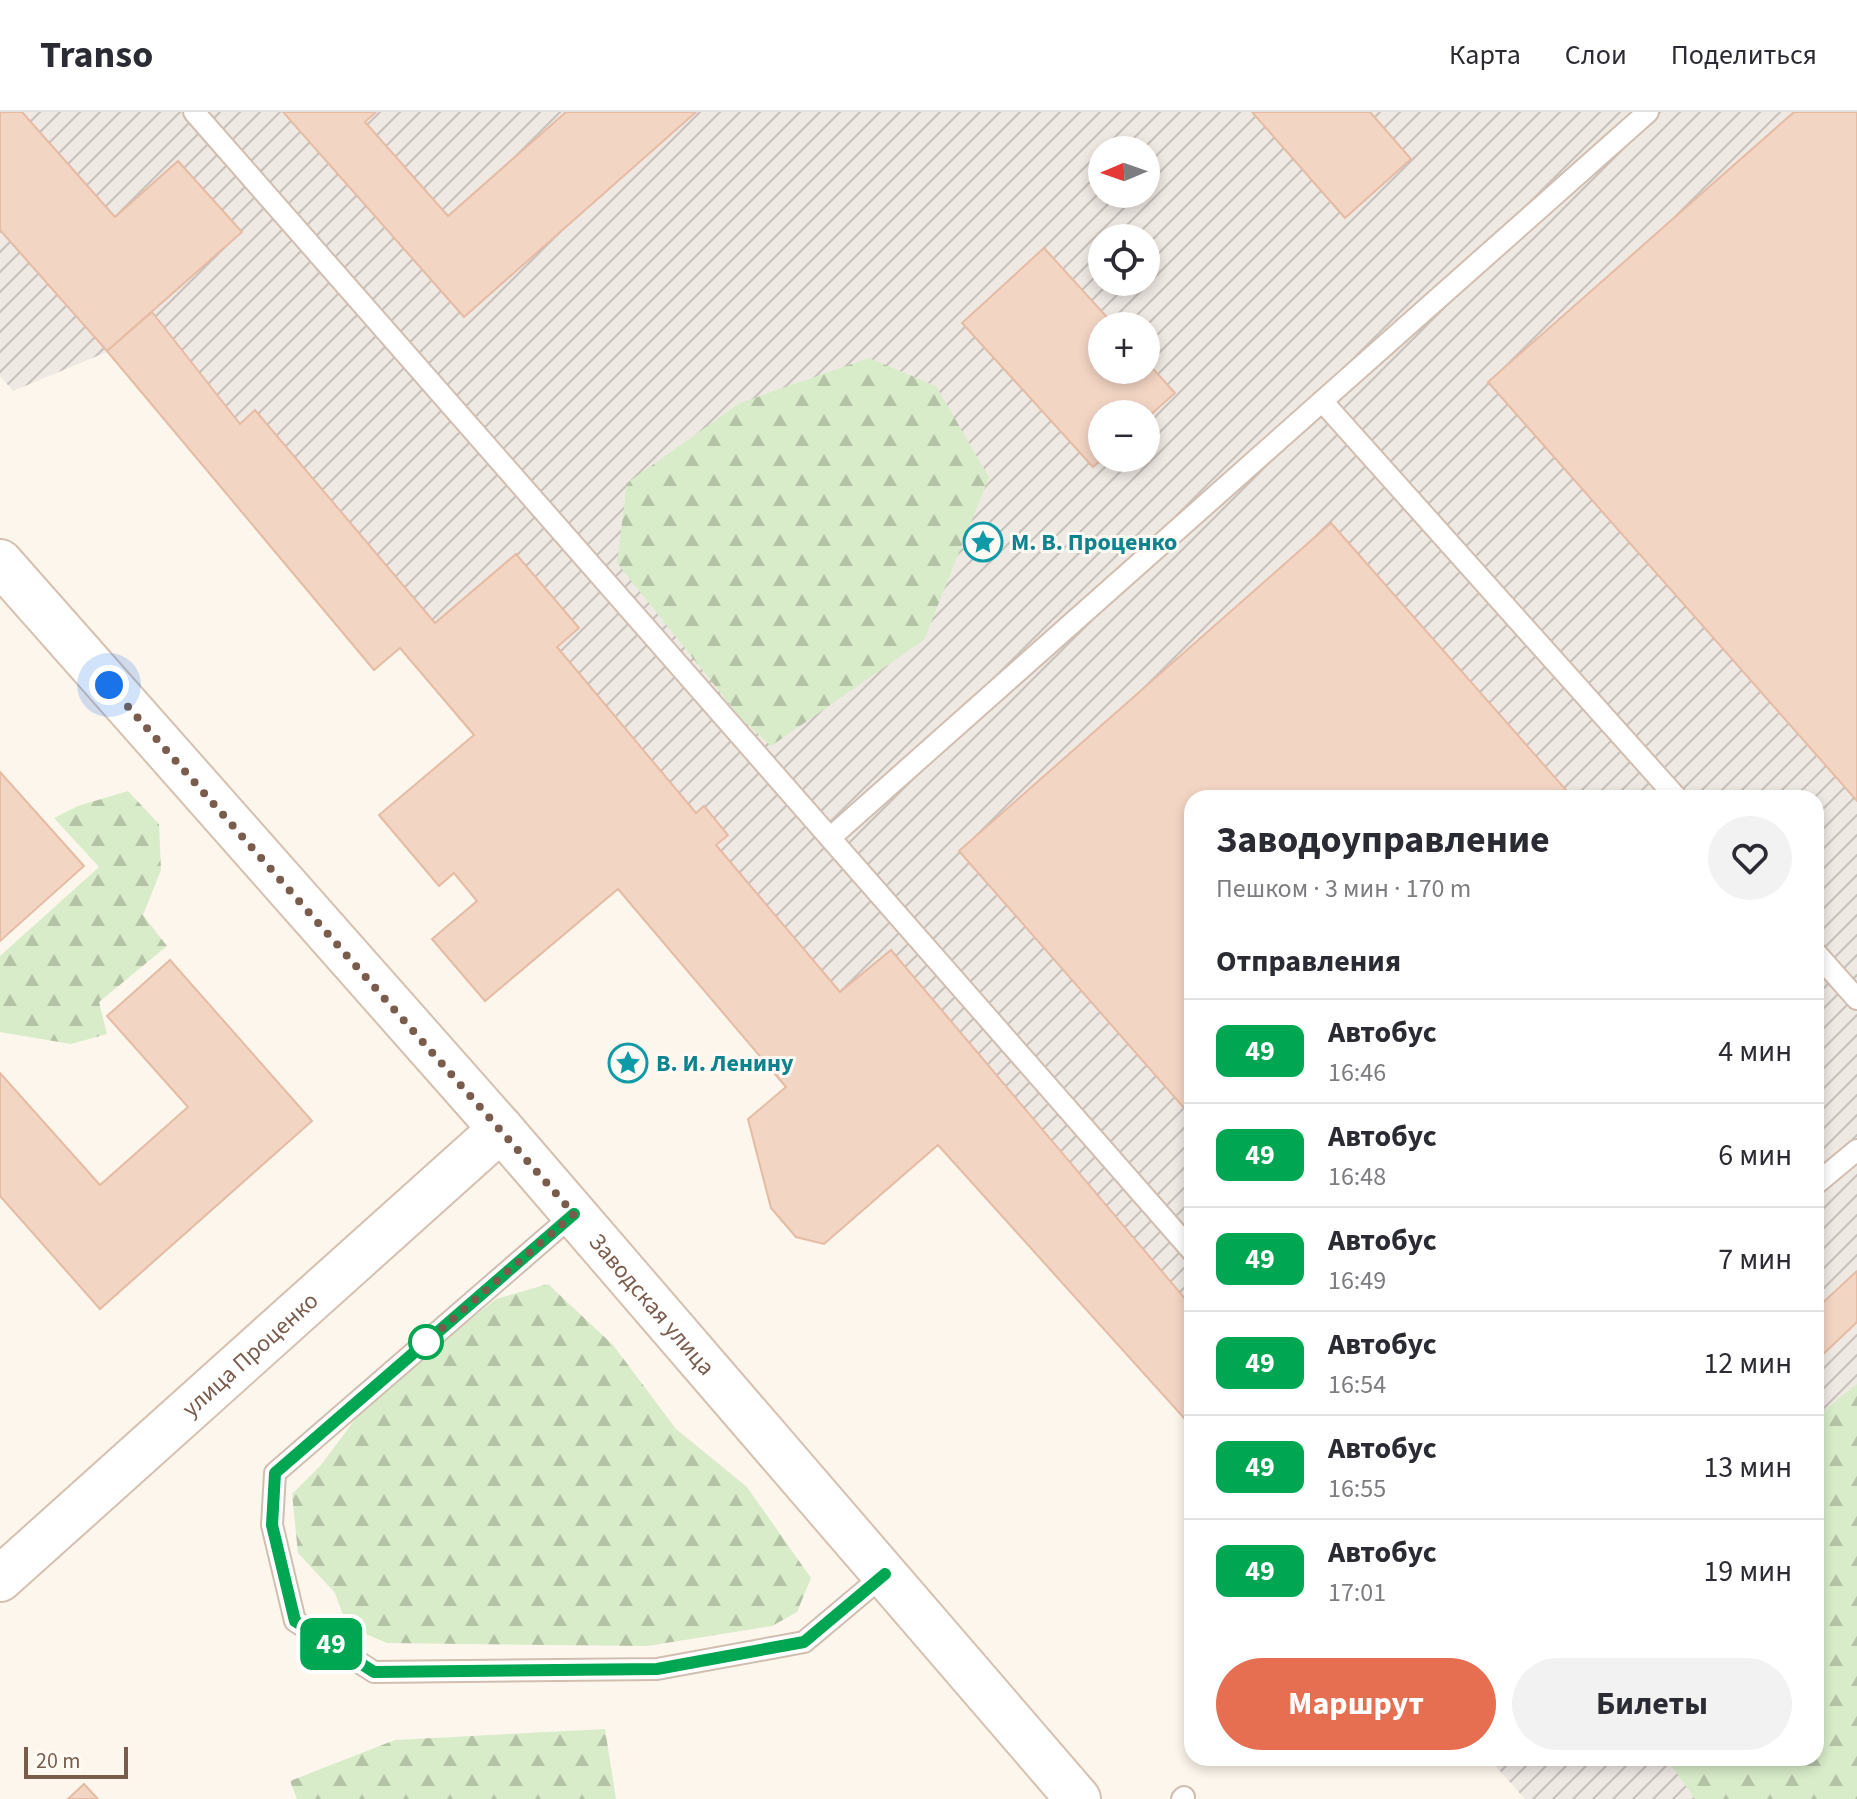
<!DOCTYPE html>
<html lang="ru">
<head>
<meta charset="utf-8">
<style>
  :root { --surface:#fff; --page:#f2f2f3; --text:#2b2b33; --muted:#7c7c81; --line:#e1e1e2; --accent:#e76f51 }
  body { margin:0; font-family:"Source Sans 3",sans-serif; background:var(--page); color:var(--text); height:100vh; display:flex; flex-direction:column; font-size:30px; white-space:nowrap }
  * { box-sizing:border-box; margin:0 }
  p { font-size:26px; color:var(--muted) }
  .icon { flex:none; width:44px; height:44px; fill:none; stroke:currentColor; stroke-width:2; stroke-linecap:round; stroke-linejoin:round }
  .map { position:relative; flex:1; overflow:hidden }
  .details { position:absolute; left:1184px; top:678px; width:640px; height:976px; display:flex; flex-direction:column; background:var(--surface); border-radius:24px; box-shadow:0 4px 12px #0003 }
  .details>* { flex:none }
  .badge { padding:0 16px; border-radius:12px; font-size:28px; line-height:52px }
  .needle { width:52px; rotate:268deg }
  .controls { position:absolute; left:1088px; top:24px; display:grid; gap:16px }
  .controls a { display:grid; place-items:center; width:72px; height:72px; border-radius:50%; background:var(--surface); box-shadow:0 4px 12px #0003; font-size:40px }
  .scale { position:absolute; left:24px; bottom:20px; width:104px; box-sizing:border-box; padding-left:8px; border:4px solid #7a5c4d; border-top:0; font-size:22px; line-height:28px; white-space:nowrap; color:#7a5c4d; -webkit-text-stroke:6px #fffaf3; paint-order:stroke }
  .you { position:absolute; width:40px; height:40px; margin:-20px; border:6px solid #fff; border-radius:50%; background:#1a73e8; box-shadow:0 0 0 12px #1a73e833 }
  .map>.badge { position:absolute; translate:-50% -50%; box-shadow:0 0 0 4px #fff }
  h2 { padding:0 32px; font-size:30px; line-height:72px }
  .round { display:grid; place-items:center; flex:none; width:84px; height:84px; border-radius:42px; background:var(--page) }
  .overview { display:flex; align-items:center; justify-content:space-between; height:136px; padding:0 32px }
  h1 { font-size:38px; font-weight:700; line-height:60px }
  .primary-button { display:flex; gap:16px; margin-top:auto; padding:16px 32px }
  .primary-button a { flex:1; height:92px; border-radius:48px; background:var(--accent); color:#fff; font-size:32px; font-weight:700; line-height:92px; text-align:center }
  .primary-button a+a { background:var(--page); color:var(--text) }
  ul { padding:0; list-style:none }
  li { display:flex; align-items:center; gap:24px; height:104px; padding:0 32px; border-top:2px solid var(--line) }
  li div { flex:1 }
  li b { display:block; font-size:30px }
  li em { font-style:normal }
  li .badge { min-width:88px; font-weight:700; text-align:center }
  header { display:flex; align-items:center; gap:48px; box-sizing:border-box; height:112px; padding:0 40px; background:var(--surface); border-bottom:2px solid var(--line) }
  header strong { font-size:38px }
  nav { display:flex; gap:44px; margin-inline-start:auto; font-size:28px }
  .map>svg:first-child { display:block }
  .industrial { fill:url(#industrial-furrows); fill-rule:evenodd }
  .forest { fill:url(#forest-firs) }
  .building { fill:#f3d5c3; stroke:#e6bba3; stroke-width:2 }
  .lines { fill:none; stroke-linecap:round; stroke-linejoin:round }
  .service-casing { stroke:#d1beb0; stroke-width:24 }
  .secondary-casing { stroke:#d6c0b0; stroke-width:48 }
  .service { stroke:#fff; stroke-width:20 }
  .secondary { stroke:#fff; stroke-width:44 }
  .line-casing { stroke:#fff; stroke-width:18 }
  .line { stroke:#00a651; stroke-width:12 }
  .walk { stroke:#7a5c4d; stroke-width:8; stroke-dasharray:0 14.4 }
  .stop-dot { fill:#fff; stroke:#00a651; stroke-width:4 }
  .labels { text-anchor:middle; stroke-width:6; stroke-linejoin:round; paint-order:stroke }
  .culture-label { font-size:24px; font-weight:bold; fill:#0d838f; stroke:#fffaf3; text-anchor:start }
  .street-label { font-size:24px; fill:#7a5c4d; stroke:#fffaf3 }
</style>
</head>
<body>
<header>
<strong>Transo</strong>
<nav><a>Карта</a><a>Слои</a><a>Поделиться</a></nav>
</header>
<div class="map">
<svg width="1857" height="1687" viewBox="0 0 1857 1687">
  <defs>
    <pattern id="industrial-furrows" width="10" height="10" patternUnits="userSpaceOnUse" patternTransform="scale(2)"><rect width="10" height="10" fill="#efe9e4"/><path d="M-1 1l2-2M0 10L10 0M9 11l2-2" fill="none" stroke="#c7c0bb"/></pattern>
    <pattern id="forest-firs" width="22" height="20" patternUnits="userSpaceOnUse" patternTransform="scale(2)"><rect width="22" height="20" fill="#d8ecc9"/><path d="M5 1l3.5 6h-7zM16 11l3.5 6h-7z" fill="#b4c2a5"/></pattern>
  </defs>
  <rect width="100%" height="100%" fill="#fdf6ec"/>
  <path class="industrial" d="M0,0h1857v1687h-332l-37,-41h328v-960h-624v629l-253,-282 -115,99 -28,-7 -25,-29 -23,-89 37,-32 -166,-198 -142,12 -22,-27 -16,12 -60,-71 94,-80 -72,-87 -27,22 -267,-318 -94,39 -13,-15zM1102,38h44v44h-44zM1102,126h44v44h-44zM1102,214h44v44h-44zM1102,302h44v44h-44z"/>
  <path class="forest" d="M869,246l67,28 53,91 -65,163 -153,106 -31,-29 -123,-154 10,-80 113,-80z
    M128,679l31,33 2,46 -18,45 24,31 -68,56 8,32 -36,10 -71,-12v-76l99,-89 -45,-49 24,-12z
    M548,1172l65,61 63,84 71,58 64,91 -14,34 -25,14 -125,20 -260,-3 -40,-17 -12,-33 -37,-40 -6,-59 29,-29 41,-55 73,-62 61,-49z
    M1857,1272v415h-162l-29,-41h150v-341z
    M605,1617l11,70h-319l-7,-18 105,-41z"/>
  <path class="building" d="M0,0h22l93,105 63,-56 64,71 -135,119 -107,-121z
    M283,0h93l-11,10 83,94 118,-104h130l-232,205z
    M1252,0h118l41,47 -66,59z
    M1794,0h63v689l-369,-419z
    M1044,136l71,78h-13v44h44v-9l29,32 -29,26v-5h-44l1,44 -10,9 -131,-144z
    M152,200l88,112 15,-14 180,213 81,-69 63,74 -22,19 139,166 8,-7 24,29 -12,10 124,147 51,-42 301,357v120l-254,-282 -114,99 -28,-7 -25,-29 -23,-89 38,-32 -168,-198 -133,112 -53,-62 45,-38 -23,-28 -15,13 -60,-71 95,-80 -74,-87 -26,22 -267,-319z
    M1331,411l242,275h-381v319l-233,-266z
    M0,660l84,94 -84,75z
    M170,848l142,161 -212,188 -100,-113v-123l100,112 88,-78 -81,-91z
    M1857,1159v51l-41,39v-52z
    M84,1672l14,15h-30z"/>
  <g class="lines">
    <defs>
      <path id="service" d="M194,0l998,1139
        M1322,289l355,397
        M830,726l818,-726
        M1816,841l41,46
        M1816,1072l41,-34
        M574,1102l-299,259 -3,52 23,96 79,51 283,-3 147,-27 81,-68
        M1182,1687l2,-2"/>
      <g id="secondary">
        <path id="s1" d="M0,450l501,567 577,670"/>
        <path id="s2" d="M0,1467l501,-450"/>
      </g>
    </defs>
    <use href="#service" class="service-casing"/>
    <use href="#secondary" class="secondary-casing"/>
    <use href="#service" class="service"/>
    <use href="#secondary" class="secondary"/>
  </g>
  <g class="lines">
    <defs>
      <path id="line" d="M574,1102l-299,259 -3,52 23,96 79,51 283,-3 147,-27 81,-68"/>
    </defs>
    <use href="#line" class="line-casing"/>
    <use href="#line" class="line"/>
    <path class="walk" d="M109,573l465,529 -148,128"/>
  </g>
  <defs>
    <symbol id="sight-ring" viewBox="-11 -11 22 22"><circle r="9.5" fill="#fffaf3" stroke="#0f9aa8" stroke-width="1.5"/><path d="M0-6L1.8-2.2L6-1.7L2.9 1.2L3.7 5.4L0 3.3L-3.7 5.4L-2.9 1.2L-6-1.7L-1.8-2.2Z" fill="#0f9aa8"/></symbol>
  </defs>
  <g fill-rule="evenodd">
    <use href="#sight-ring" x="961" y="408" width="44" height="44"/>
    <use href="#sight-ring" x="606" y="929" width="44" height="44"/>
  </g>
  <circle class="stop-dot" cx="426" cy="1230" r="16"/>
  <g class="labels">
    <g class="culture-label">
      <text x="1011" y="438">М. В. Проценко</text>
      <text x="656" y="959">В. И. Ленину</text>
    </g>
    <g class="street-label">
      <text dy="8" stroke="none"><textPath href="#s1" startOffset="988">Заводская улица</textPath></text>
      <text dy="8" stroke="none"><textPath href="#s2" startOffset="336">улица Проценко</textPath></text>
    </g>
  </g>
</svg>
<div class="controls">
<a><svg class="needle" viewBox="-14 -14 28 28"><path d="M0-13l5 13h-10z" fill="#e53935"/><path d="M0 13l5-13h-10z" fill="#7c7c81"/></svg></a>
<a><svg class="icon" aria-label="locate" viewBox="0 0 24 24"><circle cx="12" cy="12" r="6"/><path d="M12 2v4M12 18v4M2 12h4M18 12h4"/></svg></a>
<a>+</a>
<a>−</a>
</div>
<div class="scale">20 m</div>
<div class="you" style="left:109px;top:573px"></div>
<b class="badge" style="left:331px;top:1532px;background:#00a651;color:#fff">49</b>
<section class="details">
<div class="overview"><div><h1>Заводоуправление</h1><p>Пешком · 3 мин · 170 m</p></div><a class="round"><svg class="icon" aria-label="heart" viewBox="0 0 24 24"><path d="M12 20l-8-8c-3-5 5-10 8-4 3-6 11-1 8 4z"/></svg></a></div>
<h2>Отправления</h2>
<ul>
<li><span class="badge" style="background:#00a651;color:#fff">49</span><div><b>Автобус</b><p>16:46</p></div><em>4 мин</em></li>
<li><span class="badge" style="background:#00a651;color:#fff">49</span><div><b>Автобус</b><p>16:48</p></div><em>6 мин</em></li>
<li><span class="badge" style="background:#00a651;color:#fff">49</span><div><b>Автобус</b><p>16:49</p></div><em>7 мин</em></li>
<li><span class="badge" style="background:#00a651;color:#fff">49</span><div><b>Автобус</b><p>16:54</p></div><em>12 мин</em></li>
<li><span class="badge" style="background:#00a651;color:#fff">49</span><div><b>Автобус</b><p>16:55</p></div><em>13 мин</em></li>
<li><span class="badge" style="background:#00a651;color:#fff">49</span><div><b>Автобус</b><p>17:01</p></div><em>19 мин</em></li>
</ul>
<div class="primary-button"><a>Маршрут</a><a>Билеты</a></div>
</section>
</div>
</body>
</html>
